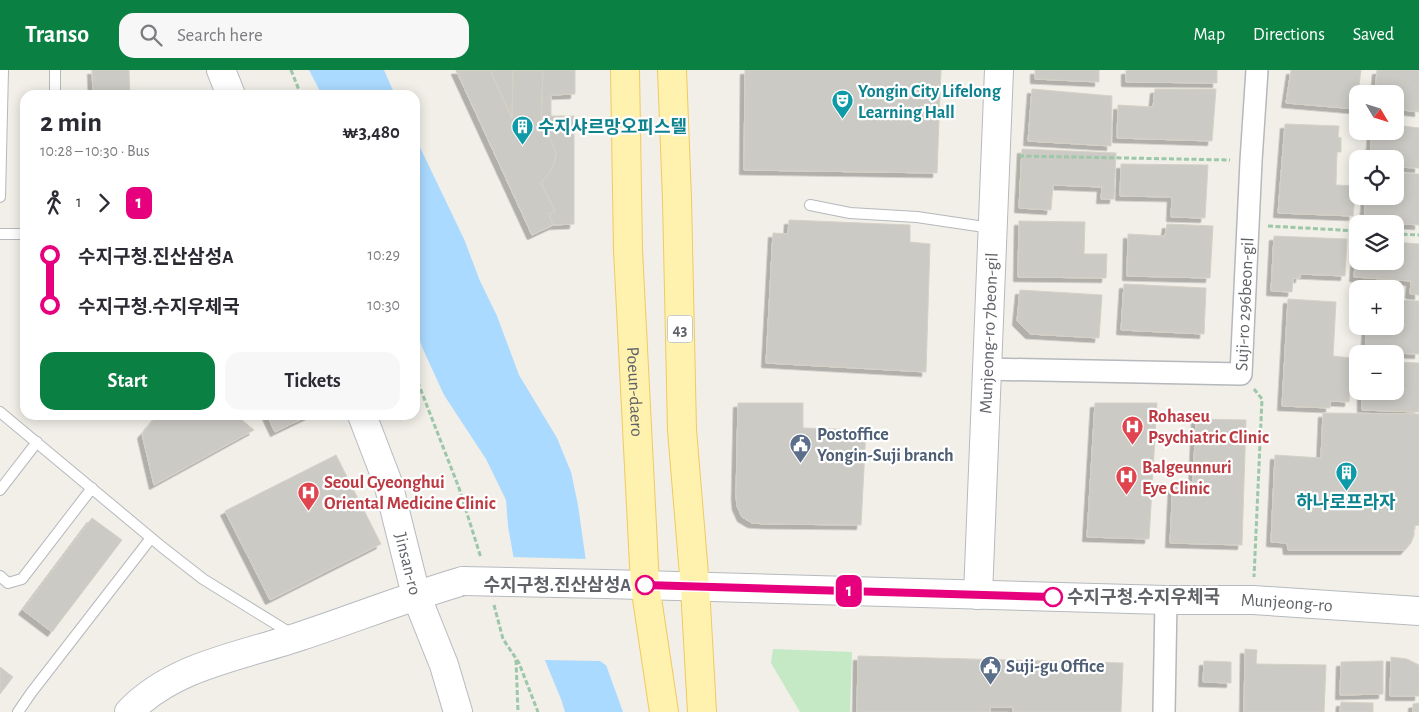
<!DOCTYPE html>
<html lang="en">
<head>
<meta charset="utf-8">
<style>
  :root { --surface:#fff; --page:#f7f7f7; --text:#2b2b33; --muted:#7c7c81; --accent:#0b8043 }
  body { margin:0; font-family:"Alegreya Sans","Noto Sans KR",sans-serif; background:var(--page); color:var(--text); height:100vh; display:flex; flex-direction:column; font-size:19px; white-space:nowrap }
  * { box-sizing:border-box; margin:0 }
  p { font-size:16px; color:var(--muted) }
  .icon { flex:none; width:28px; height:28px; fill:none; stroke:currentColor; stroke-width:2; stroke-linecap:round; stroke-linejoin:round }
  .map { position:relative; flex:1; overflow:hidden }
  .drawer { position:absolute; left:20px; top:20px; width:400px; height:330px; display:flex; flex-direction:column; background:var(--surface); border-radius:15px; box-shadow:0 2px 12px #0003 }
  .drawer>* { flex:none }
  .badge { padding:0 10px; border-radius:8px; font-size:18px; line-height:32px }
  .needle { width:32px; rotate:128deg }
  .tools { position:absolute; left:1349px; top:15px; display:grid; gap:10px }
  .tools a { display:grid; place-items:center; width:55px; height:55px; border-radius:10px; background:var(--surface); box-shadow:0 2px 12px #0003; font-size:25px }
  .map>.badge { position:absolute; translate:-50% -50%; box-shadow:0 0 0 2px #fff }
  .legs { display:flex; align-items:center; gap:8px; height:55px; padding:0 20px; font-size:16px }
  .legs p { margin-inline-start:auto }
  .headline { display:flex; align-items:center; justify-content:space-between; height:85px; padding:0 20px }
  h1 { font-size:28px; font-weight:700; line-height:38px }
  .cta { display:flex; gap:10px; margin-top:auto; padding:10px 20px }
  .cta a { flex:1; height:58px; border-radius:15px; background:var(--accent); color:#fff; font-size:20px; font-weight:700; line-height:58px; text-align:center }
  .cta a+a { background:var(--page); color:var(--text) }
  ul { padding:0 20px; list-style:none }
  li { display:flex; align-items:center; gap:18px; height:50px; font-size:19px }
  li i { display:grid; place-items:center; width:8px; height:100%; margin:0 6px; background:currentColor }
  li i::after { content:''; width:12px; height:12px; margin:-6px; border:4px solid; border-radius:50%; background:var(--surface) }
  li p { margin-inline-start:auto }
  li:first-child i { background:linear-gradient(#0000 50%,currentColor 0) }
  li:last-child i { background:linear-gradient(currentColor 50%,#0000 0) }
  header { display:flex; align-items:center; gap:30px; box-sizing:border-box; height:70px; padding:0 25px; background:var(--accent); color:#fff }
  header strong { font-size:24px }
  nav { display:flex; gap:28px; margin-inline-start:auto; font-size:18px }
  .search { width:350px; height:45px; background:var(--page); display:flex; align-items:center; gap:12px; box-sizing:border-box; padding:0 18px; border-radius:15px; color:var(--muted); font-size:19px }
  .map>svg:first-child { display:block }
  .green { fill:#c5e8c5 }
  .water { fill:#aadaff }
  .pier { fill:#f1efe8 }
  .building { fill:#cccac5; stroke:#d6d1c6; filter:url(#shadow) }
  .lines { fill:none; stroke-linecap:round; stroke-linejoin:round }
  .lane-casing { stroke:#b5b8bc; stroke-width:12 }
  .street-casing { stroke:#b5b8bc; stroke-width:24 }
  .secondary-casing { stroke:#b6babf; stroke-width:30 }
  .primary-casing { stroke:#f2c960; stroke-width:30 }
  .path { stroke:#9cc7a9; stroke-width:3; stroke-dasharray:5 2.5; stroke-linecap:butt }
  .lane { stroke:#fff; stroke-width:10 }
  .street { stroke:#fff; stroke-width:21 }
  .secondary { stroke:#fff; stroke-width:28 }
  .primary { stroke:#fff2af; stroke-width:28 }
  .secondary-bridge-casing { stroke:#b6babf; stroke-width:30; stroke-linecap:butt }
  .secondary-bridge { stroke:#fff; stroke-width:28 }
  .line-1-casing { stroke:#fff; stroke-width:11 }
  .line-1 { stroke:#e6007e; stroke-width:8 }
  .stop-1-dot { fill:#fff; stroke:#e6007e; stroke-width:2.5 }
  .labels { text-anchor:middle; stroke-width:4.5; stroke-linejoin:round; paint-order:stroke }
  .shield { fill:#fff; stroke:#8f9295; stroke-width:1 }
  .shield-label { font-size:16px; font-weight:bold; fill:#5f6368 }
  .culture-label { font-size:18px; font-weight:bold; fill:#0d838f; stroke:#fff; text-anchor:start }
  .street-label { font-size:18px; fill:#5f6368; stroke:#fff }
  .health-label { font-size:18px; font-weight:bold; fill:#be3a42; stroke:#fff; text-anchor:start }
  .service-label { font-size:18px; font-weight:bold; fill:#4e5e75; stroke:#fff; text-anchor:start }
  .stop-label { font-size:18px; font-weight:bold; fill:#5f6368; stroke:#fff; text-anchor:end }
</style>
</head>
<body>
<header>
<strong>Transo</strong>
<div class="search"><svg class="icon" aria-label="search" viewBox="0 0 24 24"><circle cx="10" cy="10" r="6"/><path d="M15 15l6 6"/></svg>Search here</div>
<nav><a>Map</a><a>Directions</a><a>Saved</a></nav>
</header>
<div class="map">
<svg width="1419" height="642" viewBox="0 0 1419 642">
  <defs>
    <filter id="shadow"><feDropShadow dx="-4.5" dy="4.5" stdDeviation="0" flood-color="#0004"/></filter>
  </defs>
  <rect width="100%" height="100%" fill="#f1efe8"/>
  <path class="green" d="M773,579l79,3 -2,60h-50l-29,-49z"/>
  <path class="water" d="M309,0h75l11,25h-73z
    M415,67l49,102 16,42 17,35 22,59 38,63 14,34 7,33 19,135 26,72h-58l-4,-13 -39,-94 -14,-79 -2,-26 -20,-41 -42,-64 -22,-48 -7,-23z"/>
  <path class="pier" d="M511,487l77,2 12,80 11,30 -11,-8 -57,-1 -23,-54z"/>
  <path class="building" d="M92,0h37l1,25h-37z
    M456,0h34l22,48 1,-48h30l-2,58 10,12 5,13 -2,11 -6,11 -7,8 14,28 -6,3 4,11 -21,10z
    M456,0h34l22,48 1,-48h30l-2,58 10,12 5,13 -2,11 -6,11 -7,8 14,28 -6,3 4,11 -21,10z
    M490,0h23l-1,48z
    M543,0h32v24l-24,1v21h23v108l-21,1 -4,-11 6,-3 -14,-28 7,-8 6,-11 2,-11 -5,-13 -10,-12z
    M745,0h196l-4,103 -193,-3z
    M1035,0h64v12l-64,-3z
    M1126,0h91v13l-91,-1z
    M1291,0h70l-5,39 -70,-6z
    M1377,0h42v42l-24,-3v-15h-20z
    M1032,19l80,7 -1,50 -83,-5z
    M1155,19h61l-4,52 -95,-3 1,-33 35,2z
    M1285,54l54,2 -1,11 3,1v14h-4l-1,33 20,1 -3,30 -75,-3z
    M1395,55l24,3v40l-24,-1v-8l-25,-1 2,-27h23z
    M1022,79l94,4 -2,46h-13l1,-12 -49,-2 -2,25 -32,-2z
    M1121,94l87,1 -3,53 -34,-1 1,-20 -52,-1z
    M1395,103l24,1v51l-55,-4 2,-25h29z
    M789,150l121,5v17l20,2 -4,128 -160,-9 7,-130 15,1z
    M1019,151l66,1 -1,32h23l-1,24 -88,-1z
    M1167,154l46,2 -3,52 -83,-2 1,-42 37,2z
    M1274,166l73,3 -2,37 -45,-2v4h-7l-1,14 -21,-1z
    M1357,170l1,21h37v-19l24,2v51l-9,-1 1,-13 -57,-4z
    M1124,214l82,4 -2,46 -83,-4z
    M1020,220l82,5 -3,43 -69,-4 -13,-13z
    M1288,229l48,3 -3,54 18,2 -2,44 -19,-1v7l-48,-2z
    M1395,230l24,1v53l-54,-2 2,-26h28z
    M1395,292l24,1v49l-57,-2v-19h33z
    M738,333h65v25l63,2 -5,95 -95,-1 -14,-1 -10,-6 -5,-11 -1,-10z
    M1095,333h62l-8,136 -62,-2z
    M1323,343l96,1v111l-5,1v9l-3,8 -6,7h-117l-1,-7 -16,-1 4,-87 46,3z
    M158,345h78l18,15 -100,55 -12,-51z
    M267,345h43l-35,17z
    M1196,349l50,1 -4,125 -72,-2 3,-62 20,1z
    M336,385l45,89 -111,56 -45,-89z
    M92,448l30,22 -70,92 -29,-22z
    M1245,579l12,1 -1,14 70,1 -2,47h-80z
    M858,586l265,7 -2,49h-108v-5h-23v5h-133z
    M1391,587l16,2 12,6v31h-29z
    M1204,591l27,1v21l-28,-1z
    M1383,591v33l-43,1 1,-33z
    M0,597l13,10 -13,17z
    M1341,632l32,1v9h-33z
    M1419,633v9h-6v-8z"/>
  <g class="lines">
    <defs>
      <path id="lane" d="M55,25v-25
        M0,127l3,-127
        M810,135l40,8 67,4 74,11
        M0,164h25
        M0,342l162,135 41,32 89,55
        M0,420l37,-48
        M0,506l8,7 14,-4 70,-91
        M18,642l13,-19 120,-155"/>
      <g id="street">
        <path id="s1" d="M986,299l255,5 10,-213 6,-91"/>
        <path d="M1164,642l2,-112"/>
      </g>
      <g id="secondary">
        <path d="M221,0l10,25"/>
        <path id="s2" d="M362,345l26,68 28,112 28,70 14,47"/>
        <path id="s3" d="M606,514l560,16h87l166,11"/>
        <path id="s4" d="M978,525l21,-525"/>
        <path d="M129,642c45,-47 113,-56 172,-76 54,-18 107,-39 162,-55"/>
      </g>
      <g id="primary">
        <path id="s5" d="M625,0l3,180 17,335 19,127"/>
        <path d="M672,0l5,129 5,231 13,157 7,125"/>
      </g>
    </defs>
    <use href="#lane" class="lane-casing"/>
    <use href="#street" class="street-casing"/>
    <use href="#secondary" class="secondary-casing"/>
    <use href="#primary" class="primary-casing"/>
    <path class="path" d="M291,0l10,25
      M1019,86l211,4
      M1268,156l90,5
      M1395,164l24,1
      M415,305l44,113 22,70
      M1254,319l8,10 -8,178
      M494,535l9,34 16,24 19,49
      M516,590l2,52"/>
    <use href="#lane" class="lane"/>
    <use href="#street" class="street"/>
    <use href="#secondary" class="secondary"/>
    <use href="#primary" class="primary"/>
    <defs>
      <path id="secondary-bridge" d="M463,511l143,3"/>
    </defs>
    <use href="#secondary-bridge" class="secondary-bridge-casing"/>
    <use href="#secondary-bridge" class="secondary-bridge"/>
  </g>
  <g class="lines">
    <defs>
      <path id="line-1" d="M645,515l408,12"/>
    </defs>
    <use href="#line-1" class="line-1-casing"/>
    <use href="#line-1" class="line-1"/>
  </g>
  <defs>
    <symbol id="theatre-pin" viewBox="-11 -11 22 30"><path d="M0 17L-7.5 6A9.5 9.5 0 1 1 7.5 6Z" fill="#0f9aa8" stroke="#fff"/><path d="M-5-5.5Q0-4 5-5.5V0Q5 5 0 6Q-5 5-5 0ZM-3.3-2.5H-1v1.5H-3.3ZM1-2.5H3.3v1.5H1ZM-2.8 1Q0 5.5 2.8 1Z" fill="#fff"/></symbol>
    <symbol id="building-pin" viewBox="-11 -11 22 30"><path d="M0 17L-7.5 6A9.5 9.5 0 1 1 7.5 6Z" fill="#0f9aa8" stroke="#fff"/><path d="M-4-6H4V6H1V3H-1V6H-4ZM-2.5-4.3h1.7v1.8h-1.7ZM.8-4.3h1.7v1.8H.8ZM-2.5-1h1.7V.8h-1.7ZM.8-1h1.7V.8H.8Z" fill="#fff"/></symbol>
    <symbol id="hospital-pin" viewBox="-11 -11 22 30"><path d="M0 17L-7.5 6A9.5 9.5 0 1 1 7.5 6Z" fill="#e0444e" stroke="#fff"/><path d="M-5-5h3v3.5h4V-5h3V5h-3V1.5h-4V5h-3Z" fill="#fff"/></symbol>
    <symbol id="civic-pin" viewBox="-11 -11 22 30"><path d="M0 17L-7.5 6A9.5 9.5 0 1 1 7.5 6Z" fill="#5c6f8a" stroke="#fff"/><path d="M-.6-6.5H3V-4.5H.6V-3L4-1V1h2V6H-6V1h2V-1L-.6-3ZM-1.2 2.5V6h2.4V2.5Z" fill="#fff"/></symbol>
  </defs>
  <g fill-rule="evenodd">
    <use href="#theatre-pin" x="830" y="18" width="25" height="34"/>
    <use href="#building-pin" x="510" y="44" width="25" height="34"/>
    <use href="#hospital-pin" x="1120" y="344" width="25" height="34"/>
    <use href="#civic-pin" x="788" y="362" width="25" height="34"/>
    <use href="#building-pin" x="1334" y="390" width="25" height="34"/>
    <use href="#hospital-pin" x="1114" y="394" width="25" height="34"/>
    <use href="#hospital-pin" x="296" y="410" width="25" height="34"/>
    <use href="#civic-pin" x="978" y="584" width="25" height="34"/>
  </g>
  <g class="stop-1-dot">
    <circle cx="645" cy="515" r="9"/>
    <circle cx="1053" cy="527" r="9"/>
  </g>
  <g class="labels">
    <rect class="shield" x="667.5" y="245.5" width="25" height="27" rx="4"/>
    <g class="shield-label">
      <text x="680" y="265">43</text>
    </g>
    <g class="culture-label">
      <text x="858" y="27">Yongin City Lifelong<tspan x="858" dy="21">Learning Hall</tspan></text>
      <text x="538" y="63">수지샤르망오피스텔</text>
      <text x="1346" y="438" text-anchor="middle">하나로프라자</text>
    </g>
    <g class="street-label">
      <text dy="6" stroke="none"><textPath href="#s1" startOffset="325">Suji-ro 296beon-gil</textPath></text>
      <text dy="6" stroke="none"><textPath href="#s4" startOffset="262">Munjeong-ro 7beon-gil</textPath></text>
      <text dy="6" stroke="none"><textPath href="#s5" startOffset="322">Poeun-daero</textPath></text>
      <text dy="6" stroke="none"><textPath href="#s2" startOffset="156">Jinsan-ro</textPath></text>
      <text dy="6" stroke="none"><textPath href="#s3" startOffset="681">Munjeong-ro</textPath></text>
    </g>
    <g class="health-label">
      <text x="1148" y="352">Rohaseu<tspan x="1148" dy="21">Psychiatric Clinic</tspan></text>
      <text x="1142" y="403">Balgeunnuri<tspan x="1142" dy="21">Eye Clinic</tspan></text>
      <text x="324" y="418">Seoul Gyeonghui<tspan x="324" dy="21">Oriental Medicine Clinic</tspan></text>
    </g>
    <g class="service-label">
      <text x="817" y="370">Postoffice<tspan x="817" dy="21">Yongin-Suji branch</tspan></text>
      <text x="1006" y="602">Suji-gu Office</text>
    </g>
    <g class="stop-label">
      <text x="631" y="521">수지구청.진산삼성A</text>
      <text x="1067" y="533" text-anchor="start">수지구청.수지우체국</text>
    </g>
  </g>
</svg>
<div class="tools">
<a><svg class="needle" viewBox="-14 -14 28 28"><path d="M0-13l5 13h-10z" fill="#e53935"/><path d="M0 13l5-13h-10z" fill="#7c7c81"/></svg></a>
<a><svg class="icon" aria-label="locate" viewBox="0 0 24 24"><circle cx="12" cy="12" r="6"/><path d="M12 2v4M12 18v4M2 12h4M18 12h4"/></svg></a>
<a><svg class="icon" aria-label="layers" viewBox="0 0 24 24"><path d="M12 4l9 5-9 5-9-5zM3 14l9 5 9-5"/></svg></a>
<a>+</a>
<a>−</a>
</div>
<b class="badge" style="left:849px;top:521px;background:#e6007e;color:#fff">1</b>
<section class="drawer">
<div class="headline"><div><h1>2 min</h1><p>10:28 – 10:30 · Bus</p></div><b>₩3,480</b></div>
<div class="legs"><svg class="icon" aria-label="walk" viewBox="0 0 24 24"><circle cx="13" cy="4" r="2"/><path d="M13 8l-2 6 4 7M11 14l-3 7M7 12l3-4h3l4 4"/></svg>1<svg class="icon" aria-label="forward" viewBox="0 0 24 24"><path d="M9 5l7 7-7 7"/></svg><b class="badge" style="background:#e6007e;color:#fff">1</b></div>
<ul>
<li><i style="color:#e6007e"></i><b>수지구청.진산삼성A</b><p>10:29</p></li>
<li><i style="color:#e6007e"></i><b>수지구청.수지우체국</b><p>10:30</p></li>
</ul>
<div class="cta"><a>Start</a><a>Tickets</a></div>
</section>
</div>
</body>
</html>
